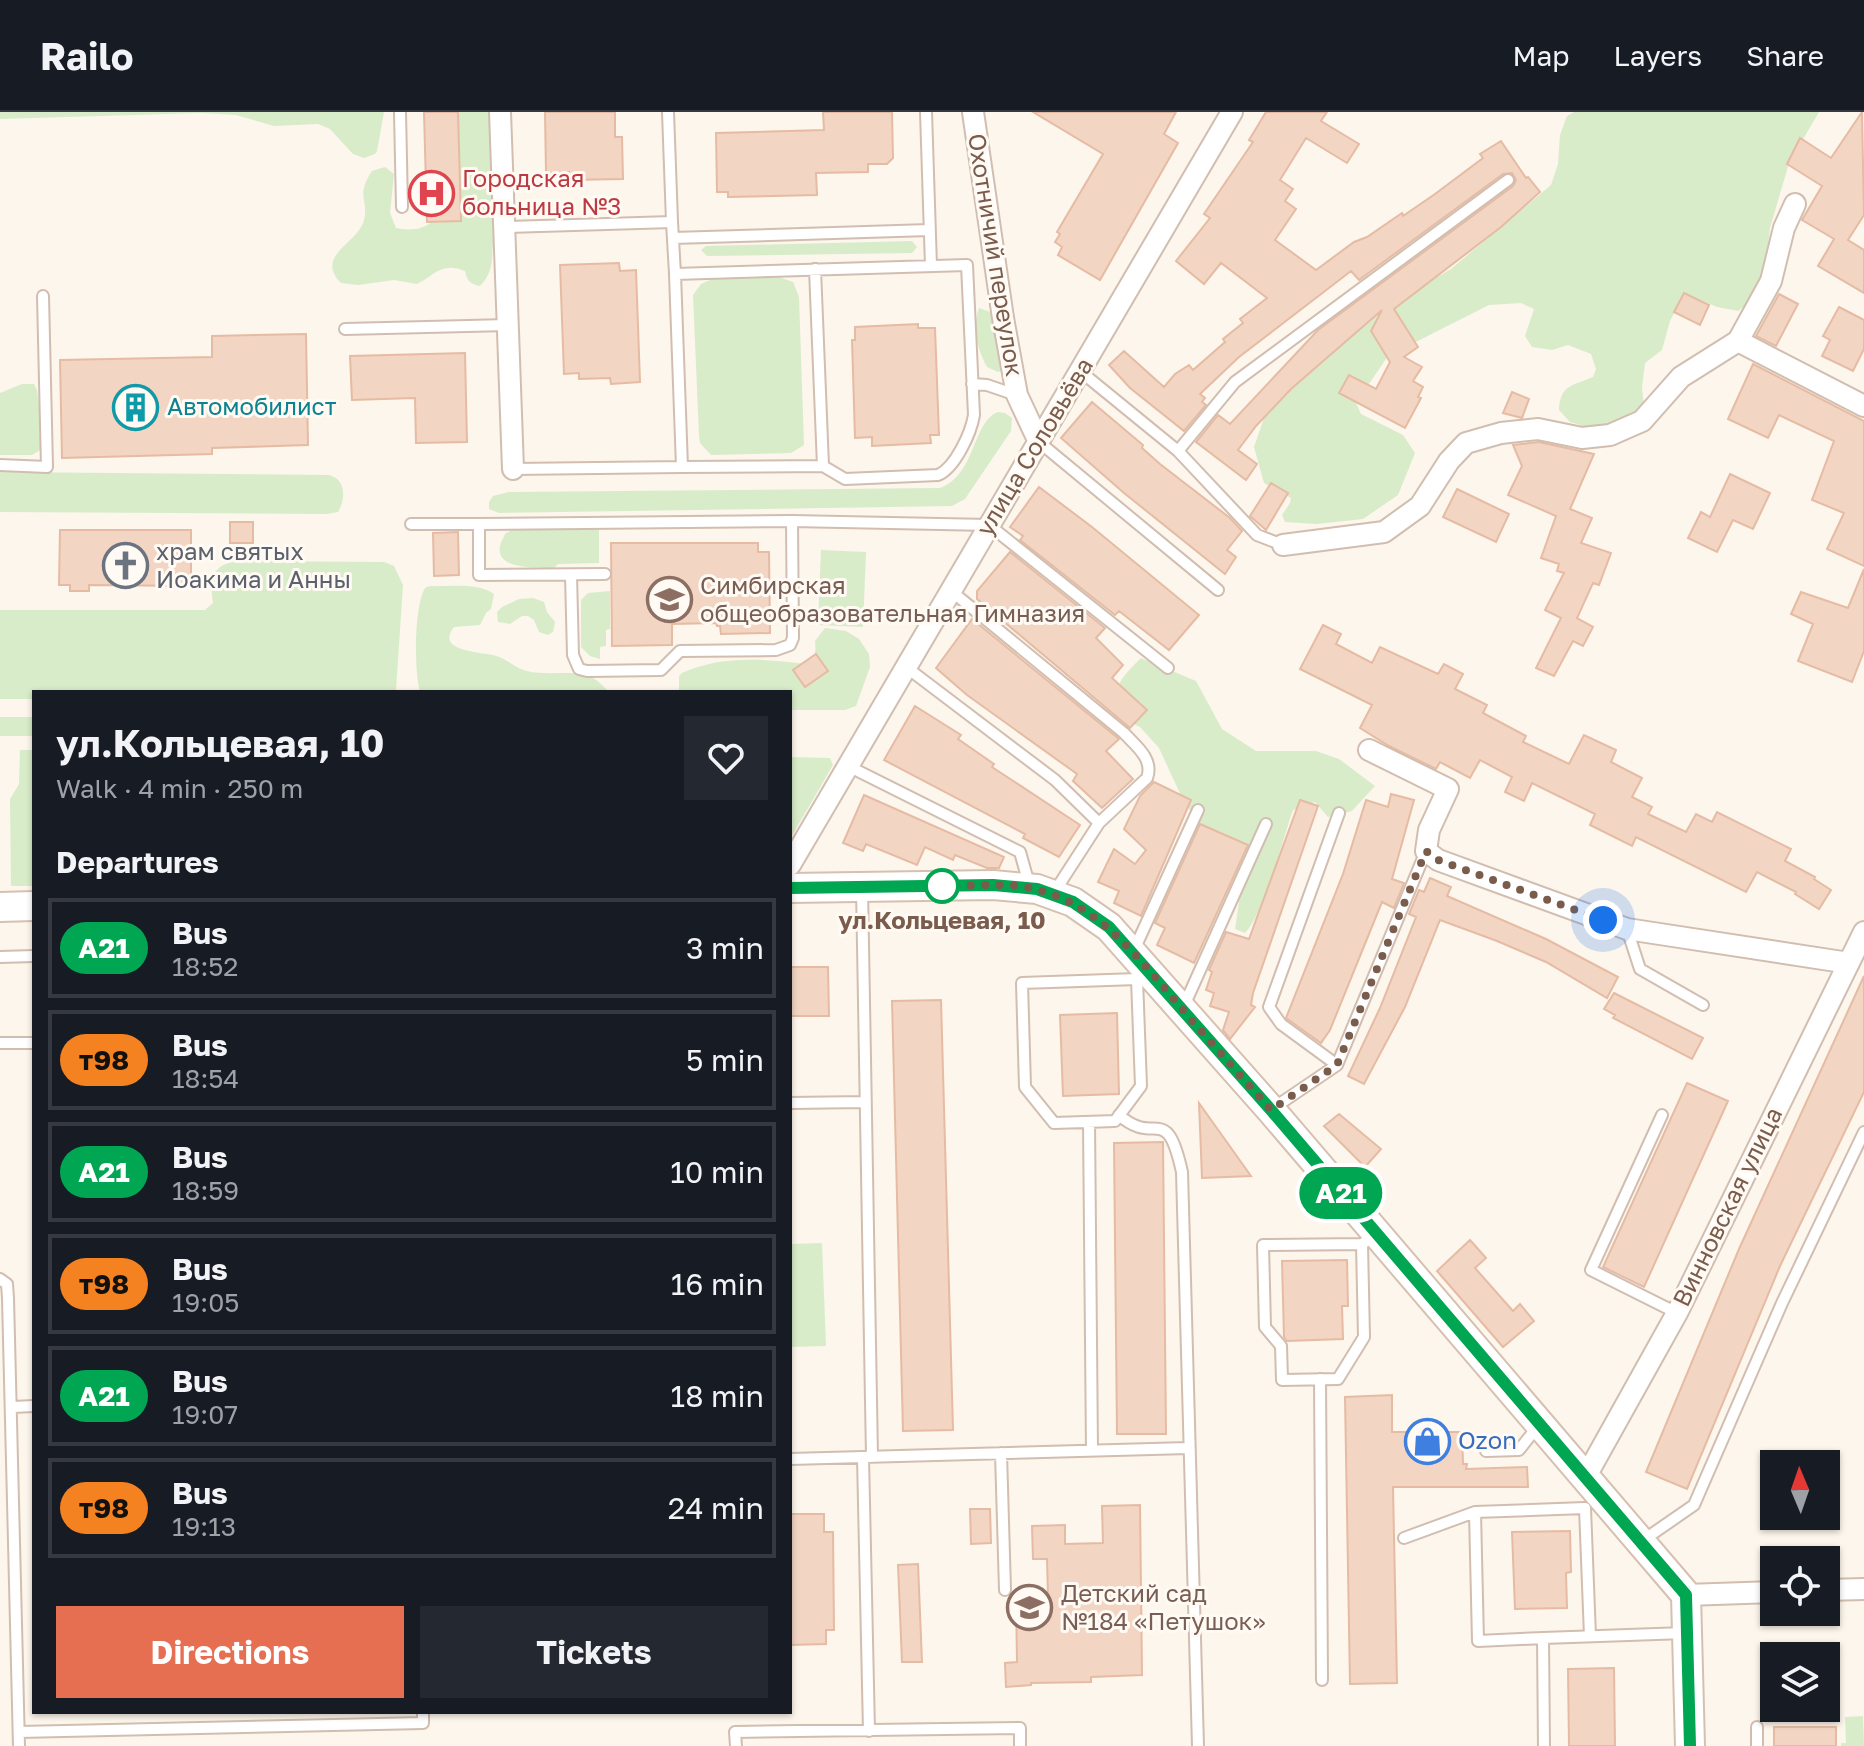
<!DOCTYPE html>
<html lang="en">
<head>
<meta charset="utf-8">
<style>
  :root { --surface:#171b24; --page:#242831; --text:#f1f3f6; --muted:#9ea1a6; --line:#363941; --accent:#e76f51 }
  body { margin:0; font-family:"Golos Text",sans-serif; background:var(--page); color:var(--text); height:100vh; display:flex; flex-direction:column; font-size:30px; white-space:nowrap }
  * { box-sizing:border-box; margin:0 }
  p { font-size:26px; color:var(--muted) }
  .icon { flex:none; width:44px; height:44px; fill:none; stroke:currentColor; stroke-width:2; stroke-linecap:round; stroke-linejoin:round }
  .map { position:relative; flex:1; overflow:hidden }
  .drawer { position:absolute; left:32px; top:578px; width:760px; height:1024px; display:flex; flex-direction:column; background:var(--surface); border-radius:0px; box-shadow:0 2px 6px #0004 }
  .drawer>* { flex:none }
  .badge { padding:0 16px; border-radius:26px; font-size:28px; line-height:52px }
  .needle { width:52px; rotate:358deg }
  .controls { position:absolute; left:1760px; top:1338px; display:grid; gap:16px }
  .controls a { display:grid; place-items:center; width:80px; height:80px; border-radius:0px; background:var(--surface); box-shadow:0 2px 6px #0004; font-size:40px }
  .you { position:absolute; width:40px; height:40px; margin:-20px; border:6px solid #fff; border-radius:50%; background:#1a73e8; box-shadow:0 0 0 12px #1a73e833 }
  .map>.badge { position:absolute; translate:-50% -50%; box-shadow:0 0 0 4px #fff }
  h2 { padding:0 24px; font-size:30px; line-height:72px }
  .round { display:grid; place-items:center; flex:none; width:84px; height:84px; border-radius:0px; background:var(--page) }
  .summary { display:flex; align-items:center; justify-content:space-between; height:136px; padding:0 24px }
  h1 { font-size:38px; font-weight:700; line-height:60px }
  .action { display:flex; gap:16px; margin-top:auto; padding:16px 24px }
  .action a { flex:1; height:92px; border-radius:0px; background:var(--accent); color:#fff; font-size:32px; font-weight:700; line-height:92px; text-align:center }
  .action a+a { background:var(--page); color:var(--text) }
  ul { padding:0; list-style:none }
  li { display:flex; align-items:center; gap:24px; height:100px; margin:0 16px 12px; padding:0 8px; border:4px solid var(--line); border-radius:0px }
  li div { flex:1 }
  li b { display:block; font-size:30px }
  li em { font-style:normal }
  li .badge { min-width:88px; font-weight:700; text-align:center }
  header { display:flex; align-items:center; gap:48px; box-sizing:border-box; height:112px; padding:0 40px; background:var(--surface); border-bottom:2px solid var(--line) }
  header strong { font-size:38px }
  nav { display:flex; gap:44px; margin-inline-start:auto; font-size:28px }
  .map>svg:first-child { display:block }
  .green { fill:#d8ecc9 }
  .building { fill:#f3d5c3; stroke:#e6bba3; stroke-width:2 }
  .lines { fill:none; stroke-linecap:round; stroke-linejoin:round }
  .lane-casing { stroke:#d1beb0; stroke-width:14 }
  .street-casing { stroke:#d1beb0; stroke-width:24 }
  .secondary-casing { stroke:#d6c0b0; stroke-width:32 }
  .lane { stroke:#fff; stroke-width:10 }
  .street { stroke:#fff; stroke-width:20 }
  .secondary { stroke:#fff; stroke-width:28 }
  .line-casing { stroke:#fff; stroke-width:18 }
  .line { stroke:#00a651; stroke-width:12 }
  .walk { stroke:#7a5c4d; stroke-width:8; stroke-dasharray:0 14.4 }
  .stop-dot { fill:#fff; stroke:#00a651; stroke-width:4 }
  .labels { text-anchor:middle; stroke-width:6; stroke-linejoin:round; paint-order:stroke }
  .health-label { font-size:24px; fill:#be3a42; stroke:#fffaf3; text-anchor:start }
  .street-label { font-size:24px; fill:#7a5c4d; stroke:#fffaf3 }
  .culture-label { font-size:24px; fill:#0d838f; stroke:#fffaf3; text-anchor:start }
  .worship-label { font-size:24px; fill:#5b616d; stroke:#fffaf3; text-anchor:start }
  .education-label { font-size:24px; fill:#785e54; stroke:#fffaf3; text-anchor:start }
  .stop-label { font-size:24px; font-weight:bold; fill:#7a5c4d; stroke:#fffaf3 }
  .shop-label { font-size:24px; fill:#366cbe; stroke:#fffaf3; text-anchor:start }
</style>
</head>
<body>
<header>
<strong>Railo</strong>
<nav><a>Map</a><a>Layers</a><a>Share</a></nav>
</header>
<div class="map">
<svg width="1864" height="1634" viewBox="0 0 1864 1634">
  <rect width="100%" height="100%" fill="#fdf6ec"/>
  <path class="green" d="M0,0h384l-7,39 -2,3 -11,4 -11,-4 -23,-25 -12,-5 -44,2 -38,-11 -35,-2 -201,6z
    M454,0h37l2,131c-1,17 0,30 -13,43 -10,-2 -13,-5 -15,-15 -24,-10 -31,5 -48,13l-23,-4 -36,5 -17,-2c-27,-28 17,-39 23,-63 5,-21 -9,-23 8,-49l13,-4 9,7 -4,39 6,15c13,3 30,2 38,-9z
    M1574,0h245l-30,51 -19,65 -5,45 -17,31 -10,7 -21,-4 -32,-14 -15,28 -8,29 -17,13 -3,24 2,21 -5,7 -29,12 -20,1 -20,-6 -11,-12c1,-25 13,-24 34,-33l3,-8 -5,-15 -23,-9 -16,5 -20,-3 -7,-11 9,-27 -13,-6 -32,2 -101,51 -32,47 5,11 42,21 12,18 -17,42 -35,24 -46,5 -32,-2 -3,-7 8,-12 1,-5 -27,-15 -10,-36 20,-58 68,-56 109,-64 100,-84 7,-21 2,-29 7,-19z
    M912,129l5,6 -5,6 -205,3 -6,-6 5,-4z
    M779,165l14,5 6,15 5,148 -13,8 -80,2 -11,-12 -1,-7 -6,-141 8,-11 11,-5z
    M979,196l12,4 7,10 5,48 -5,2 -11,-5c-10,-18 -15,-39 -8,-59z
    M22,272h12l3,6 6,44 -1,15 -10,6h-32v-62z
    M998,300l7,1 7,5 -1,13 -46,68 -13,7 -453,7 -10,-4v-7l4,-6 16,-4 431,-4c36,-13 32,-66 58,-76z
    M0,360l329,3c17,4 17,24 9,37l-11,2 -327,-2z
    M519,415h80v36l-41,1 -4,4c-22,0 -72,2 -48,-35z
    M821,438l45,2 -3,75 -45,-2z
    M236,449l148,1 10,4 9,19 -7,105 -2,2h-360v7h-34v-89h205l8,-7c-3,-22 -3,-37 23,-42z
    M430,474c20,1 47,-4 64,8l-3,15 -5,4 -6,12 -26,2c-19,24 25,25 39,28 14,3 21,13 34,16 19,5 44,-1 62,5 8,3 14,10 20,16h-189c-6,-21 -6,-85 5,-104z
    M610,479v38l-4,1v16l-6,1v12l-10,-3 -9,-9v-47l7,-7z
    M519,487l14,-1 11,4 3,10 8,10 -2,10 -5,3 -9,-3 -5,-12 -6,-4h-6l-12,8 -12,-2 -1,-10 5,-5z
    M825,516l21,3 13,8 10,15 1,13 -14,39 -11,4h-55v-18h-111v-16l3,-3c40,-18 82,-14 124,-9 10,-7 10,-12 9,-23z
    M1141,546l55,23 26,48 34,22h60l23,8 36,27 -23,25 -24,6 -13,-15 -22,8c-10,28 -29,104 -48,123l-10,-4 11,-74 -8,-14 -35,-11 -20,-30 -24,-52 -19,-21 -23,-11c-6,-29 5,-39 24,-58z
    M0,605h34v19h-34z
    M20,638h14v136h-23l-1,-87 9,-15z
    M790,645l40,1 3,7 -43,74z
    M822,1131l4,103 -36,1v-103z
    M1863,1604l1,30h-23v-3h5l-1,-26z"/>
  <path class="building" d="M424,0h34l3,109 -34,1z
    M545,0h70v25h7l1,42 -54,1v-8l-23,1z
    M823,0h69l1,46 -6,6h-19v8l-52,1 1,22 -89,2v-5h-11l-1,-59 108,-3z
    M1033,0h143l-12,22 14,9 -78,137 -42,-25 4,-8 -7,-5 5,-8 -3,-2 46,-78z
    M1266,0h61l-6,9 38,23 -12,19 -41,-25 -26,42 13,9 -8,12 11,8 -21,31 41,30 38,-28 13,-5 35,-24 1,3 32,-22 48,-36 -3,-4 21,-13 25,37 2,-1 12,15 -39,35 -107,82 24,38 -14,10 18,10 -9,14 10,6 -5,10 3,1 -16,30 -66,-35 10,-18 27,14 14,-27 -19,-31 11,-21 -91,79 -35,37 -18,24 19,14 -11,16 -50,-38 22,-27 12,9 88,-94 195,-144 3,-6 -4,-7 -9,1 -144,106 -8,-9 -112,86 -39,37 5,4 -3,4 4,3 -22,26 -54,-43 -21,-23 15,-14 40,36 11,-13 14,-9 4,5 32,-28 -2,-3 20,-16 -3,-4 27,-21 -46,-35 -17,21 -28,-23 34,-43 -6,-4 49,-72 -4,-2z
    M1862,0l2,103 -16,25 16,10v43l-46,-27 16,-27 -32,-19 20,-34 -35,-22 13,-26 31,20z
    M619,151l1,8 16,-1 4,112 -29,2 -1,-6 -31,1v-6l-15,1 -4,-109z
    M1684,181l25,12 -9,20 -26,-13z
    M1779,182l19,10 -22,42 -20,-10z
    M1839,195l25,13v29l-11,22 -31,-15 8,-16 -7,-4z
    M918,212v4h17l4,107h-9l1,8 -59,3v-9l-17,1 -3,-98h3v-13z
    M306,222l2,111 -96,3v6l-150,4 -2,-98 152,-3v-21z
    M465,241l2,89 -51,1 -1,-45 -63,2 -2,-44z
    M1753,252l111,57v145l-37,-17 17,-36 -32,-13 22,-59 -55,-26 -11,23 -40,-19z
    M1512,280l17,7 -7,19 -19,-5z
    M1092,290l51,43 -1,3 18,16 70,54 12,13 -15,19 9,7 -11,17 -101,-81 -63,-55z
    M1539,330l55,12 -24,55 22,9 -11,25 30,10 -12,32 -6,-2 -16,35 16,9 -10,19 -10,-5 -19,35 -18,-8 25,-50 -16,-8 19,-37 -7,-2 2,-7 -18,-6 15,-42 -48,-21 14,-29 -9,-21z
    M1730,362l40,19 -17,36 -20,-9 -16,32 -29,-14 13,-26 9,5z
    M1271,371l17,10 -22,37 -16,-14z
    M1039,375l53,40 107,88 -30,35 -50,-39 -4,4 -95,-75 3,-4 -13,-9z
    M1457,377l52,25 -13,28 -53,-25z
    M230,410h23v21h-23z
    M60,418h131v56l-102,-1v6h-19v-6h-11z
    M458,420l1,43 -25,1 -1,-43z
    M611,431h147v9h11l1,81 -49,1 -1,-8h-3l-1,-3 -44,1v21l-60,1z
    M1010,440l95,76 -9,10 27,27 -11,13 35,32 -17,18 -153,-129v-8z
    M1864,457v82l-12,31 -54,-21 15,-37 -22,-10 10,-22 47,16z
    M972,507l147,120 -13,12 27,28 -31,29 -29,-27 4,-7 -110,-79 -31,-27z
    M1323,513l18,9 -5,10 36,19 8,-16 58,27 6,-10 19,10 -8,15 32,16 -4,8 43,23 -3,6 46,22 15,-29 32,15 -5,12 31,16 -10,19 20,10 -4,7 38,18 10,-18 16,8 5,-10 74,37 -6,12 30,16 -1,2 17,11 -12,19 -24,-15 1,-2 -39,-20 -11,20 -110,-55 -4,9 -42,-21 5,-11 -63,-31 -8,18 -19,-9 7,-15 -32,-17 -10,18 -30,-16 -4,7 -47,-23 -29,-18 12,-23 -72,-36z
    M816,542l12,17 -23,16 -12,-17z
    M915,594l46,29 -3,4 36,25 -2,3 88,58 -21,32 -36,-19 2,-4 -141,-74z
    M1154,670l37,18 -50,116 -27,-13 5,-12 -21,-9 16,-33 21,15 11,-14 -22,-21 16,-33z
    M1391,682l23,6 -22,79 12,4 -10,25 -12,-6 -52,128 -9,13 -35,-25 57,-144 23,-74 22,7z
    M864,683l140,62 -5,11h-12l-32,-13 -2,5 -28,-13 -8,18 -51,-21 -3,7 -20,-8z
    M1300,688l18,6 -65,187 -2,12 4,2 -25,32 -7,-9 6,-18 -19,-6 4,-13 -8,-3 6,-18 -3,-2 17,-38 23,7z
    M1200,712l48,21 -54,118 -37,-18 8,-17 -10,-5z
    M1430,766l21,9 -4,9 99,43 72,38 -11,21 -61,-36 -49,-21 -57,-21 -35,87 -41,77 -16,-8 32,-68 36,-91 -7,-3 10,-24 5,2z
    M790,855h38l1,49h-39z
    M1864,864v116l-84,174 -93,223 -41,-17 93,-223z
    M1614,881l89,45 -11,21 -79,-41 2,-3 -11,-6z
    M941,888l12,430 -50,1 -11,-430z
    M1117,901l2,81 -56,2 -3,-81z
    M1687,971l41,18 -84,186 -41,-20z
    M1199,991l52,73 -49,2z
    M1339,1002l42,35 -16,18 -41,-41z
    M1163,1030l3,292h-49l-3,-291z
    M1470,1128l16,18 -11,10 38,43 7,-7 14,17 -31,26 -66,-76z
    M1347,1148l1,46h-6l1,33 -56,2 -3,-4 -2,-76z
    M1392,1283v37h70l1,32h4l-1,5 61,-2 1,20h-135l4,196 -47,1 -5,-287z
    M1140,1393l2,170 -51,2v5l-60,1v2l-25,2 -1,-24 12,-1 -1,-65 32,-1 -1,-37h-14l-1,-33 33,-1v19l38,-1 -1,-37z
    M970,1397h20l1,34 -20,1z
    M790,1402h34v18h9l1,98h-8v14l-36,1z
    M1570,1419l1,41 -5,1 1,35 -52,1 -3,-77z
    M918,1452l4,98h-20l-4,-97z
    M1614,1556l1,78h-46l-1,-77z
    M1774,1615h62v19h-62z"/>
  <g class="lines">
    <defs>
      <path id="lane" d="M400,0l2,95
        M668,0l4,110
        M926,0l5,154
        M504,115l168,-5 3,52 292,-9 7,150c-3,18 -19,53 -36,60l-93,4 -22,-13
        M673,126l256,-8
        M345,217l163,-4
        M1080,259l98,80 79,84 26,10
        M972,272l15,1 29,10
        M1039,330l179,148
        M1178,339l57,-69 273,-202
        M0,353l47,2 -4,-171
        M682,355l141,-1 -8,-197
        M513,357l169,-2 -7,-193
        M411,412h68v51l126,-1
        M479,412l313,-3
        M571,463l2,80 6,14 8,2 74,-1 19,-19 96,-1 14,-5 3,-7 -1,-117 197,4 179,143
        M950,478l174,143c12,13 30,26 23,45l-48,45
        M906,555l149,113 44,43 -44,68
        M848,654l172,86 9,32
        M862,776l10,569
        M1627,817l13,40 63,36
        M1134,838l64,-140
        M0,845l34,-1
        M1137,867l-115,4 3,104 29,36 61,-2 26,-35 -4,-107 11,-7
        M1183,896l83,-184
        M0,931h34
        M1337,953l-56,-41 -12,-17 70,-194
        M790,991l75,-1
        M1272,997l65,-44 89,-214
        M1119,1003c37,33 47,-15 63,57l16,574
        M1662,1003l-71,155 86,43
        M1089,1010l3,328
        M1362,1132l2,93 -26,42 -56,1 -1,-34 -16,-19 -2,-82 99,-1 13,-8
        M0,1167l7,5 1,14 11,448
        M1320,1267l2,301
        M13,1295l21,-1
        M1486,1339l33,-1 19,-24
        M1001,1341l4,137
        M863,1345l6,274
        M790,1347l398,-11
        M1475,1400l3,129 65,-3
        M1404,1426l71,-26 110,-4 5,128
        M1642,1429l52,-36 88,-202 82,-171
        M1757,1615v19
        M19,1620l404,-9v-11
        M736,1634l-1,-14 285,-4v18
        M1544,1634l-1,-108 142,-5"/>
      <path id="street" d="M500,0l13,357
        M973,0l30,206 14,77 22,47
        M1738,229l126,65
        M1283,433l101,-13 36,-26 29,-45 17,-18 35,-10 37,-4 44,9 28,-3 32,-14 39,-44 57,-36 33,-60 13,-53 11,-24
        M1369,638l79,39 -19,41 -3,21 12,9 189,69 222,34
        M790,753l442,-753
        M1585,1366l92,-165 187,-381
        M1826,1478l38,-1
        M1686,1483l88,-3"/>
      <path id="secondary" d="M790,776l203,-3 44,4 36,13 36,25 162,183 415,485 4,151
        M0,795l34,-1"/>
    </defs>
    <use href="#lane" class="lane-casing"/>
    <use href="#street" class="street-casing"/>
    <use href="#secondary" class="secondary-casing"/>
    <use href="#lane" class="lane"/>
    <use href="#street" class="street"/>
    <use href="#secondary" class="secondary"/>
  </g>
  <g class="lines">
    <defs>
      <path id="line" d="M790,776l203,-3 44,4 36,13 36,25 162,183 415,485 4,151"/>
    </defs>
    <use href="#line" class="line-casing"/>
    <use href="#line" class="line"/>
    <path class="walk" d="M942,774c31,1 67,-5 97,4 64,18 102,71 143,119 29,34 59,67 89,101l66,-45 89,-214 12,9 165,60"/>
  </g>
  <defs>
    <symbol id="hospital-ring" viewBox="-11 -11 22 22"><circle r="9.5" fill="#fffaf3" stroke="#e0444e" stroke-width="1.5"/><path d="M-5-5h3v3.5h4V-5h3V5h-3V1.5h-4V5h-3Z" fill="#e0444e"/></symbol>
    <symbol id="building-ring" viewBox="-11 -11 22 22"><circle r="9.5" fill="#fffaf3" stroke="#0f9aa8" stroke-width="1.5"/><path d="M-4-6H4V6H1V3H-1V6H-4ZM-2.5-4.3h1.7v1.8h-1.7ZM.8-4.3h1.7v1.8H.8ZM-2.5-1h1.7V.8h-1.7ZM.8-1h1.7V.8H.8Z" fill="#0f9aa8"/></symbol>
    <symbol id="church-ring" viewBox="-11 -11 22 22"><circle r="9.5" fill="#fffaf3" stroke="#6b7280" stroke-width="1.5"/><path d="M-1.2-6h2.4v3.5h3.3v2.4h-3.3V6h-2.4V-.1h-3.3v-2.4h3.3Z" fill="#6b7280"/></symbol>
    <symbol id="school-ring" viewBox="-11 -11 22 22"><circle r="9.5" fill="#fffaf3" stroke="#8d6e63" stroke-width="1.5"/><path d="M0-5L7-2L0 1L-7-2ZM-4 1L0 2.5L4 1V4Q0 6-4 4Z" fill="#8d6e63"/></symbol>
    <symbol id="shop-ring" viewBox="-11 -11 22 22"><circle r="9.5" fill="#fffaf3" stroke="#3f7fe0" stroke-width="1.5"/><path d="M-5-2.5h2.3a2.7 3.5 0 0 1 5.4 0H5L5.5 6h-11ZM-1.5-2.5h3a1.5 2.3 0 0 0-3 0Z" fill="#3f7fe0"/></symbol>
  </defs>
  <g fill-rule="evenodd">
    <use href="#hospital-ring" x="406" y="56" width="51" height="51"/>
    <use href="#building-ring" x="110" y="270" width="51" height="51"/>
    <use href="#church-ring" x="100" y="428" width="51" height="51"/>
    <use href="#school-ring" x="644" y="462" width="51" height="51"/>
    <use href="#shop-ring" x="1402" y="1304" width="51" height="51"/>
    <use href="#school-ring" x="1004" y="1470" width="51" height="51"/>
  </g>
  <circle class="stop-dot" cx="942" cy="774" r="16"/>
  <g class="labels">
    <g class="health-label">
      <text x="462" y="75">Городская<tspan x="462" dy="28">больница №3</tspan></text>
    </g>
    <g class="street-label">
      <text transform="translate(995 143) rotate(81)" y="8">Охотничий переулок</text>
      <text transform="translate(1035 335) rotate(-59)" y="8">улица Соловьёва</text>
      <text transform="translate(1728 1095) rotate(-64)" y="8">Винновская улица</text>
    </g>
    <g class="culture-label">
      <text x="167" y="303">Автомобилист</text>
    </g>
    <g class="worship-label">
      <text x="156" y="448">храм святых<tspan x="156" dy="28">Иоакима и Анны</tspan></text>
    </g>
    <g class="education-label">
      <text x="700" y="482">Симбирская<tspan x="700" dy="28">общеобразовательная Гимназия</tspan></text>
      <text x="1061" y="1490">Детский сад<tspan x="1061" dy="28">№184 «Петушок»</tspan></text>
    </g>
    <g class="stop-label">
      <text x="942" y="817">ул.Кольцевая, 10</text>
    </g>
    <g class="shop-label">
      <text x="1458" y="1337">Ozon</text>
    </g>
  </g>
</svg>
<div class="controls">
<a><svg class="needle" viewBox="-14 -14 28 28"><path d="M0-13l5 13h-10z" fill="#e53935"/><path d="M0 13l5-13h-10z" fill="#9ea1a6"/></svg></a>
<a><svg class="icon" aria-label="locate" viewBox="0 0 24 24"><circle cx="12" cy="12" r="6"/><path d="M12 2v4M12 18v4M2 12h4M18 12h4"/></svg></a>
<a><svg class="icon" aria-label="layers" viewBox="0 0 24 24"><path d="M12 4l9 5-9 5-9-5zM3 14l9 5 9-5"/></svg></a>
</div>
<div class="you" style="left:1603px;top:808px"></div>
<b class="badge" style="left:1341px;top:1081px;background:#00a651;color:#fff">А21</b>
<section class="drawer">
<div class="summary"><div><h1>ул.Кольцевая, 10</h1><p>Walk · 4 min · 250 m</p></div><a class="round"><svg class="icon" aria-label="heart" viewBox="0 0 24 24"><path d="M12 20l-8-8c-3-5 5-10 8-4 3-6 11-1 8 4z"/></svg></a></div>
<h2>Departures</h2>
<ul>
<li><span class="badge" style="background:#00a651;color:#fff">А21</span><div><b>Bus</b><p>18:52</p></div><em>3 min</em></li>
<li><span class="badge" style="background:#f58220;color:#111">т98</span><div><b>Bus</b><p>18:54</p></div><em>5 min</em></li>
<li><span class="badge" style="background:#00a651;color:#fff">А21</span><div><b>Bus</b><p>18:59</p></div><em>10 min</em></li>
<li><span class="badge" style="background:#f58220;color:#111">т98</span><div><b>Bus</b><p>19:05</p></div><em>16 min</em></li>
<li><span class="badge" style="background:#00a651;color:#fff">А21</span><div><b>Bus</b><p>19:07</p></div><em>18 min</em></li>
<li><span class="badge" style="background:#f58220;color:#111">т98</span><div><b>Bus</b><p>19:13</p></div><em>24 min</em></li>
</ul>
<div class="action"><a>Directions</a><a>Tickets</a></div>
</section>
</div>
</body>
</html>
